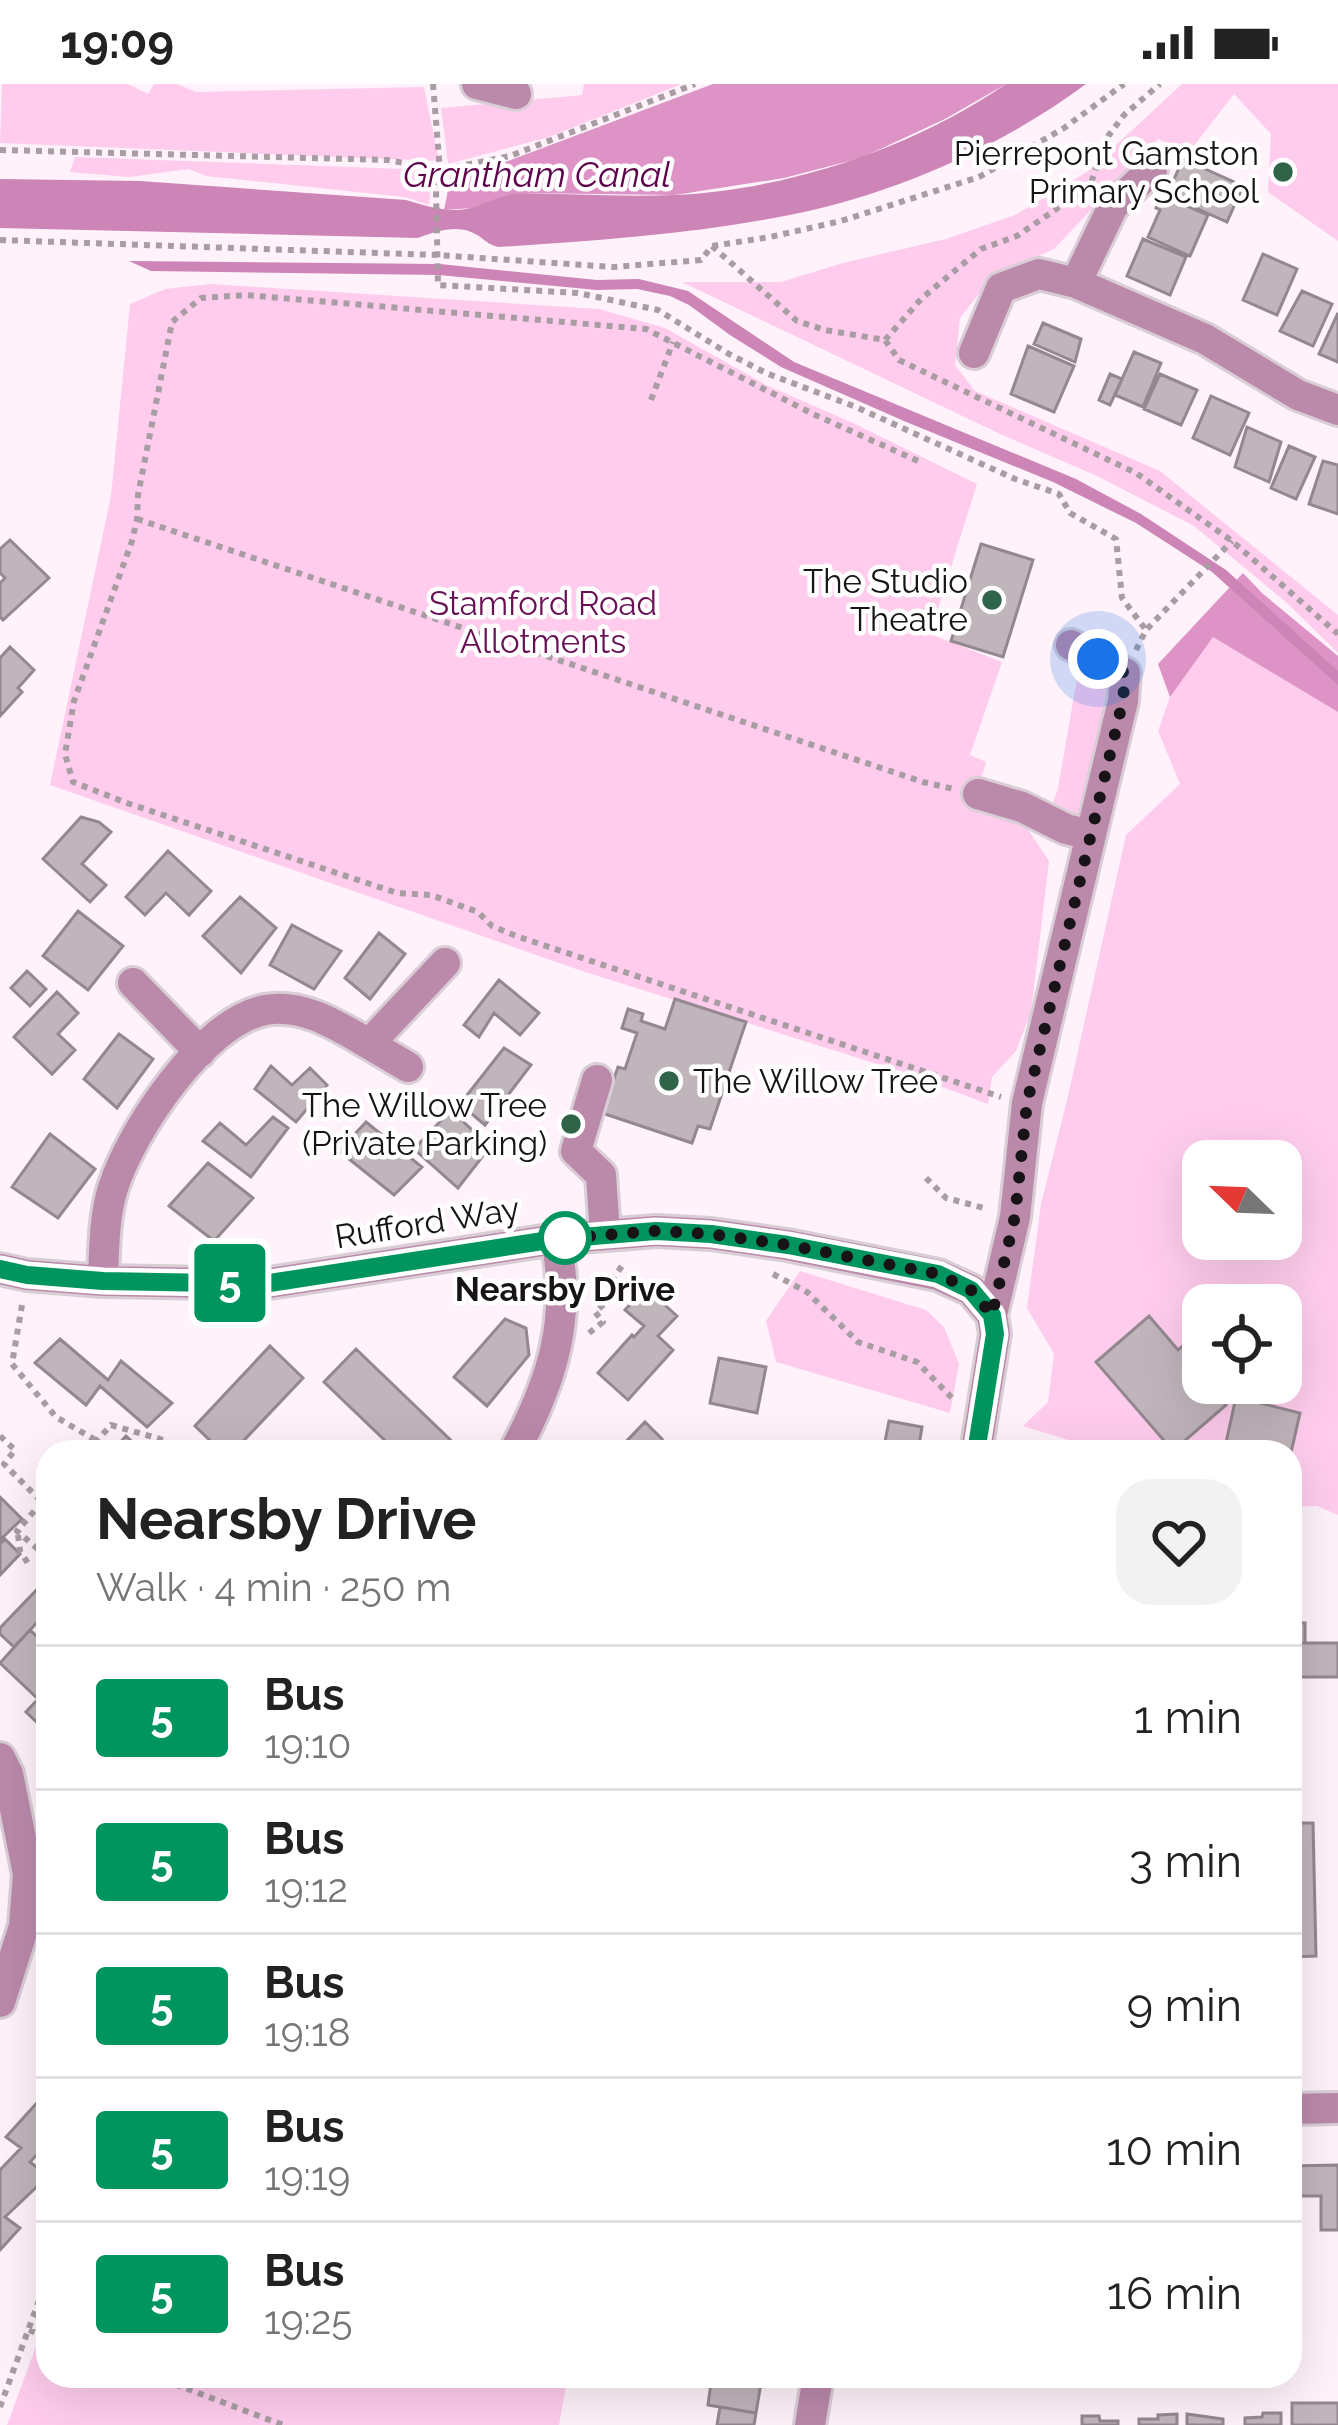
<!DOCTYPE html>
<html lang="en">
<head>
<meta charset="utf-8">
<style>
  :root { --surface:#fff; --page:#f2f2f2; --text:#222; --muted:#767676; --line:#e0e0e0 }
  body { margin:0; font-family:Raleway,sans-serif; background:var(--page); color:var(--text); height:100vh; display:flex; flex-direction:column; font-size:45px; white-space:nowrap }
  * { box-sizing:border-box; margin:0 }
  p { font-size:39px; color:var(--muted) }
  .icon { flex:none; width:66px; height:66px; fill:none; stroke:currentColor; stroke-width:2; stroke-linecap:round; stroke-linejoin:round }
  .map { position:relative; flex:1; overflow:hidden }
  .drawer { position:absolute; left:36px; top:1356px; width:1266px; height:948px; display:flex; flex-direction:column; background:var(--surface); border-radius:36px; box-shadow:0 12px 48px #0002 }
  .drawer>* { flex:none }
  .badge { padding:0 24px; border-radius:9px; font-size:42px; line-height:78px }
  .needle { width:78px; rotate:293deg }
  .fabs { position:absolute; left:1182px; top:1056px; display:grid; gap:24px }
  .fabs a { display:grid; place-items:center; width:120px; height:120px; border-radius:24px; background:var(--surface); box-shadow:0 12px 48px #0002; font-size:60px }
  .you { position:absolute; width:60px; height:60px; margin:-30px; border:9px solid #fff; border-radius:50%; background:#1a73e8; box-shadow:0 0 0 18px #1a73e833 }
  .map>.badge { position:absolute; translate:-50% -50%; box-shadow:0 0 0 6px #fff }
  .round { display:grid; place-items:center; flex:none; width:126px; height:126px; border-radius:36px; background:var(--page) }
  .summary { display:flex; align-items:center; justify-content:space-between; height:204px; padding:0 60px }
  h1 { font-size:57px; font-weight:700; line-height:90px }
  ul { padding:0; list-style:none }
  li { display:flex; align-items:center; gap:36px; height:144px; padding:0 60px; border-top:3px solid var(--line) }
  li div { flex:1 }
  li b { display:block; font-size:45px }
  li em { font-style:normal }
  li .badge { min-width:132px; font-weight:700; text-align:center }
  .status { display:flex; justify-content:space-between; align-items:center; height:84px; padding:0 60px; background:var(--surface); direction:ltr }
  .status svg { height:33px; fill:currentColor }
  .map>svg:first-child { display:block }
  .green { fill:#ffcced; fill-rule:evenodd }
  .forest { fill:#de93c6 }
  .water { fill:#cd84b6 }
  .building { fill:#c1b5bc; stroke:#94888f; stroke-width:3 }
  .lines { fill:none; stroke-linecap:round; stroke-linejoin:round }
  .minor-casing { stroke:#daced6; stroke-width:36 }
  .path { stroke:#a79da3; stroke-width:6; stroke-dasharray:6 6; stroke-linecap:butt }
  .minor { stroke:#bb89aa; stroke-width:30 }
  .line-casing { stroke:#fff; stroke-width:27 }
  .line { stroke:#00945e; stroke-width:18 }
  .walk { stroke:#171316; stroke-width:12; stroke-dasharray:0 21.6 }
  .poi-dot { fill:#2f6449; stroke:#fff; stroke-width:4.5 }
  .stop-dot { fill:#fff; stroke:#00945e; stroke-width:6 }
  .labels { text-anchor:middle; stroke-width:9; stroke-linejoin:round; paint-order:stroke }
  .poi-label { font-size:33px; fill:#171316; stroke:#fff; text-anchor:end }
  .park-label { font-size:33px; fill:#681054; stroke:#fff }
  .street-label { font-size:33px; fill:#171316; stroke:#fff }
  .stop-label { font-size:33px; font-weight:bold; fill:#171316; stroke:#fff }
  .water-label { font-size:36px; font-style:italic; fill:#5e024b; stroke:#fff }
</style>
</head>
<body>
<div class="status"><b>19:09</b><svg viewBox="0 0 49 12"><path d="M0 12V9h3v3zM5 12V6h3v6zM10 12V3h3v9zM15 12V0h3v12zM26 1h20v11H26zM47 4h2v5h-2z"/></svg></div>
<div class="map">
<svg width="1338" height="2341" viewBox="0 0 1338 2341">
  <rect width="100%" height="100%" fill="#fff2fa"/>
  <path class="green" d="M2,0h126l20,10 6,-10h23l19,8 228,-5 15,74 -439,-18z
    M584,0h98l-133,53 -101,27 -7,-56 141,-13z
    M1182,0h156v157l-70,-49 3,-58 -37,-40 -45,58 -31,-13 -104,110 -62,28 -32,41 -5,47 20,26 185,80 178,144v38l-51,-50 -93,-77 -97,-50 -97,-42 -318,-152h99l62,-19 103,-24 69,-24 72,-43z
    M75,73l357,13 -3,35 -25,-8 -198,-21 -17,-7 -60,8 -59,-5z
    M211,200l388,25 66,19 101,57 87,38 124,61 -47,150 72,28 -32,93 16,7 -12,42 47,15 28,42 -18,151 -15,39 -24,26 -4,27 -98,-36 -308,-97 -532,-186 61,-289 19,-192 35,-15z
    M1212,552l126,76v803l-21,-9 -27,1v-55h-183l-84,-26 25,-24 6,-48 -27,-46 14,-104 27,-108 58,-261 54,-51 -22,-53 12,-34zM1203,1077h78v78h-78zM1203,1221h78v78h-78z
    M1081,572c6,4 18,11 22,18 18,27 -13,112 -26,140l-16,6 -11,-7 8,-25z
    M800,1187l126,39 18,17 15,37 -9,49 -174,-51 -10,-41z
    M48,2230v62h520l-9,49h-552z"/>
  <path class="forest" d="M713,0h293l-61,35 -84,39 -77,20 -109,17 -158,-2 -45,15 -28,2 7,-35 54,-13z
    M1243,489l19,20 76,63v56l-125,-75 -43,60 -12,-33z"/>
  <path class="water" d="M1006,0h80c-89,66 -202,115 -312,134 -91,17 -183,23 -275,29 -14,-3 -15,-10 -28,-15 -16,-7 -37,0 -53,6l-418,-10v-49l140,2 266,19c23,7 48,15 71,6 14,-5 25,-10 40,-13 52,1 105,4 158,2 112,-5 238,-47 331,-111z
    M129,177l311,3 157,16 42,-1 49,12 106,71 282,117 65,35 85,56 112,101v14l-126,-113 -76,-49 -83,-41 -149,-61 -123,-54 -51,-32 -41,-30 -19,-9 -33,-7 -40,1 -158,-15 -288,-4z"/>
  <path class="building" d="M1183,75l60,27 -16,36 -60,-27z
    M1162,111l46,20 -18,41 -42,-19 12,-27 -4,-2z
    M1143,155l43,18 -16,38 -43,-19z
    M1263,170l34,15 -20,46 -34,-15z
    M1302,207l30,13 -19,42 -33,-15z
    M1338,229v49l-19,-8z
    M1043,239l38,16 -6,23 -41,-18z
    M1028,262l46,20 -20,46 -43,-18z
    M1134,268l27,11 -18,44 -28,-12z
    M1110,290l12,5 -12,26 -11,-5z
    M1160,290l37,16 -16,35 -37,-16z
    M1211,312l38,17 -19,42 -37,-17z
    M1247,343l34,15 -12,40 -34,-15z
    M1289,362l26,11 -19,42 -25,-11z
    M1323,377l15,4v49l-29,-10z
    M10,456l39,38 -46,42 -3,-3v-34l5,-5 -5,-5v-24z
    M981,460l52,16 -30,97 -52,-16z
    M10,563l24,23 -16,18 4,4 -22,24v-58z
    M81,733l18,5 12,10 -29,32 24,21 -16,17 -47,-43z
    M168,767l43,40 -22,24 -23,-22 -21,22 -19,-18z
    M240,813l36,31 -35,45 -38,-37z
    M78,827l45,35 -35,44 -45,-34z
    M292,841l49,26 -27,38 -44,-24z
    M379,849l26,21 -35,45 -25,-21z
    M27,887l19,18 -16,17 -19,-18z
    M499,896l40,33 -19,22 -26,-22 -15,24 -15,-12z
    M57,908l21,21 -20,21 17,16 -23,24 -38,-37z
    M675,915l71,23 -36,107 -12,-3 -6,17 -90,-30 16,-46 7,2 12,-36 -15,-5 6,-19 15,5 -2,7 24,8z
    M119,950l34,25 -36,49 -33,-29z
    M504,964l27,17 -46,60 -25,-21z
    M271,982l21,19 18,-17 17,17 -31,37 -41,-33z
    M451,1026l39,37 -32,41 -44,-39z
    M273,1033l15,11 -37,49 -48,-36 17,-18 26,22z
    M366,1038l56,45 -28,28 -55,-44z
    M50,1050l45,35 -37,49 -46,-31z
    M208,1079l45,35 -39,43 -45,-35z
    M646,1204l31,28 -19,20 15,14 -45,50 -30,-27 34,-38 2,2 10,-11 -19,-16z
    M1149,1232l29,34 7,-6 17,19 -7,6 8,9v5h4l19,22 -53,46 -77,-89z
    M505,1235l21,9 3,27 -42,51 -33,-29z
    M60,1255l48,41 13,-19 51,42 -25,24 -47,-41 -14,19 -51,-42z
    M270,1262l33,32 -70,74h-11l-27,-26z
    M356,1265l107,103h-66l-73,-70z
    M719,1274l47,9 -9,46 -47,-10z
    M1236,1313l64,16 -10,44v-5h-66z
    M889,1337l33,6 -4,25h-35z
    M645,1338l17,17 -13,13h-33z
    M126,1352l17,16h-32z
    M0,1413l22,22 -22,21z
    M5,1455l15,15 -20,21v-31z
    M48,1494v33l-34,36 -14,-13v-6z
    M1290,1539h15v20h-8l-1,-5h-6z
    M30,1546l18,17v86l-22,-21 12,-13 -38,-36z
    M1297,1559h41v34h-41z
    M1290,1739h23l3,133 -26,1z
    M1290,1894h3l2,62 -5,1z
    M45,2010l3,3v46l-18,19 18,14 -43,41 15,11 -20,22v-80l21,-22 -15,-11z
    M1338,2081v65h-17v-34h-31v-30z
    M712,2292h16l33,7 -5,30 -48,-8z
    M895,2292h45v6h-45z
    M1292,2319h46v22h-46z
    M720,2323l36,6 -2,12h-37z
    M1263,2329h18v12h-36v-7l17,-1z
    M1177,2330v11h-38v-6h19v-4z
    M1187,2330l36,5v6h-36z
    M1082,2332h17l1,5h18v4h-36z"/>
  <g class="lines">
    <defs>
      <path id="minor" d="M477,0l39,10
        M1076,199l129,56 93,56 40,15
        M974,269l27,-65 38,-14 37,9 37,-77 39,-36
        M978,710l44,13 44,22 25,6
        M133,899l67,69
        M369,960l39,23
        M597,996l-21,71 25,24 4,59
        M0,1185l27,6 76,6 160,3 293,-45 100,-8 55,3 76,11 151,30 33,15 21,25
        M103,1197c1,-30 1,-65 10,-93 18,-57 90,-166 152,-178 38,-7 73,16 104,34l76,-81
        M514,1368c38,-70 58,-133 42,-213
        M976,1368l19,-118 -3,-19 23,-98 12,-114 96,-402 2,-28 -54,-28
        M0,1674l8,16 20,100 -4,52 -24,76
        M1290,2025l48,-1
        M810,2341l8,-49"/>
    </defs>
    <use href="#minor" class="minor-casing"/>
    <path class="path" d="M433,0l7,86 -4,21 2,94 140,8 80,17 71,44 37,19 90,34 159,72 44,15 11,19 46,26 6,59 24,32
      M0,66l388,10 52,10 70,-14 185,-72
      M0,156l437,15 176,12 88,-7 11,-14 58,-9 71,-16 138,-44 85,-49 60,-44
      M712,162l85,75 28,9 60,10 14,20 237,113 96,68 106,93
      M885,256l37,-42 59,-49 36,-13 73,-50 16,-47 18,-24 36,-31
      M651,316l22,-58
      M918,377l-105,-47 -167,-85 -400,-34 -45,3 -29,24 -34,173 -1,24 -5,22 -58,160 -9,53 8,28 54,21 270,90 34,2 47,17 14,14 27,11 482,160
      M137,435l786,263 31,7
      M1136,566l10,-20 86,-89
      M926,1094l20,20 42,11
      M773,1190l34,18 51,50 59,20 38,39
      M22,1221l-10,59 44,53 41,24
      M589,1249l14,-11 -8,-10 19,-17 -5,-11 15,-21
      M0,1352l15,14 -11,14 38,38 6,-6
      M87,1368l24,-27 49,14 23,13
      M42,1418l-25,29 31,27
      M18,1451l2,16 9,14
      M29,2246l19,7
      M153,2292l130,49
      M0,2323l48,-131"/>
    <use href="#minor" class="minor"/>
  </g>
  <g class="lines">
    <defs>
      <path id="line" d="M0,1185l27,6 76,6 160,3 293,-45 100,-8 55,3 77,11 150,29 33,16 21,25 3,19 -19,118"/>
    </defs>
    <use href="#line" class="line-casing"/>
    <use href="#line" class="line"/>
    <path class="walk" d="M565,1154l-9,1 100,-8 55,3 77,11 150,29 33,16 21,25 23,-99 12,-113 96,-403 2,-27 -27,-14"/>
  </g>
  <g class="poi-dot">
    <circle cx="1283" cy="88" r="12"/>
    <circle cx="992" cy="516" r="12"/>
    <circle cx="669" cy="997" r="12"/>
    <circle cx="571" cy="1040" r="12"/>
  </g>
  <circle class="stop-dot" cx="565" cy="1154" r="24"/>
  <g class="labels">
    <g class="poi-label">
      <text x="1259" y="81">Pierrepont Gamston<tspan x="1259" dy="38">Primary School</tspan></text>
      <text x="968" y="509">The Studio<tspan x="968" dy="38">Theatre</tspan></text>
      <text x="693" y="1009" text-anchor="start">The Willow Tree</text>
      <text x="547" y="1033">The Willow Tree<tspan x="547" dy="38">(Private Parking)</tspan></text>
    </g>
    <g class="park-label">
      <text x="543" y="531">Stamford Road<tspan x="543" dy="38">Allotments</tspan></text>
    </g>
    <g class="street-label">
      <text transform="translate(427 1138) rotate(-9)" y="12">Rufford Way</text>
    </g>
    <g class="stop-label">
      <text x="565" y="1217">Nearsby Drive</text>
    </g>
    <g class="water-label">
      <text x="537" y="103">Grantham Canal</text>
    </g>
  </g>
</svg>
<div class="fabs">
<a><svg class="needle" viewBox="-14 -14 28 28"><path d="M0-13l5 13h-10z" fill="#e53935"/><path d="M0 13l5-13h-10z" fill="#767676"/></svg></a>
<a><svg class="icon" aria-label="locate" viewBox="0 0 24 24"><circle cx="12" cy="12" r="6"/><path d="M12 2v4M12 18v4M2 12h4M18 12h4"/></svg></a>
</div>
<div class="you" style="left:1098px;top:575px"></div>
<b class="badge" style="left:230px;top:1199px;background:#00945e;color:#fff">5</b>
<section class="drawer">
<div class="summary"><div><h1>Nearsby Drive</h1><p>Walk · 4 min · 250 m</p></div><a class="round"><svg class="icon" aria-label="heart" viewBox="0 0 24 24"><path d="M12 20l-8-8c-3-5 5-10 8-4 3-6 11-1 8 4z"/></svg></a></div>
<ul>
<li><span class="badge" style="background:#00945e;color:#fff">5</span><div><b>Bus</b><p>19:10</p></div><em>1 min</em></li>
<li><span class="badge" style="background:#00945e;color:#fff">5</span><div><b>Bus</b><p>19:12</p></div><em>3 min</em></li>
<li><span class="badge" style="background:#00945e;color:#fff">5</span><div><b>Bus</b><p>19:18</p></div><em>9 min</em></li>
<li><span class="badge" style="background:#00945e;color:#fff">5</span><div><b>Bus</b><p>19:19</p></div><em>10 min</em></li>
<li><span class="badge" style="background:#00945e;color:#fff">5</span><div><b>Bus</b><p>19:25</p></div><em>16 min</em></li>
</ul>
</section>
</div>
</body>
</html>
